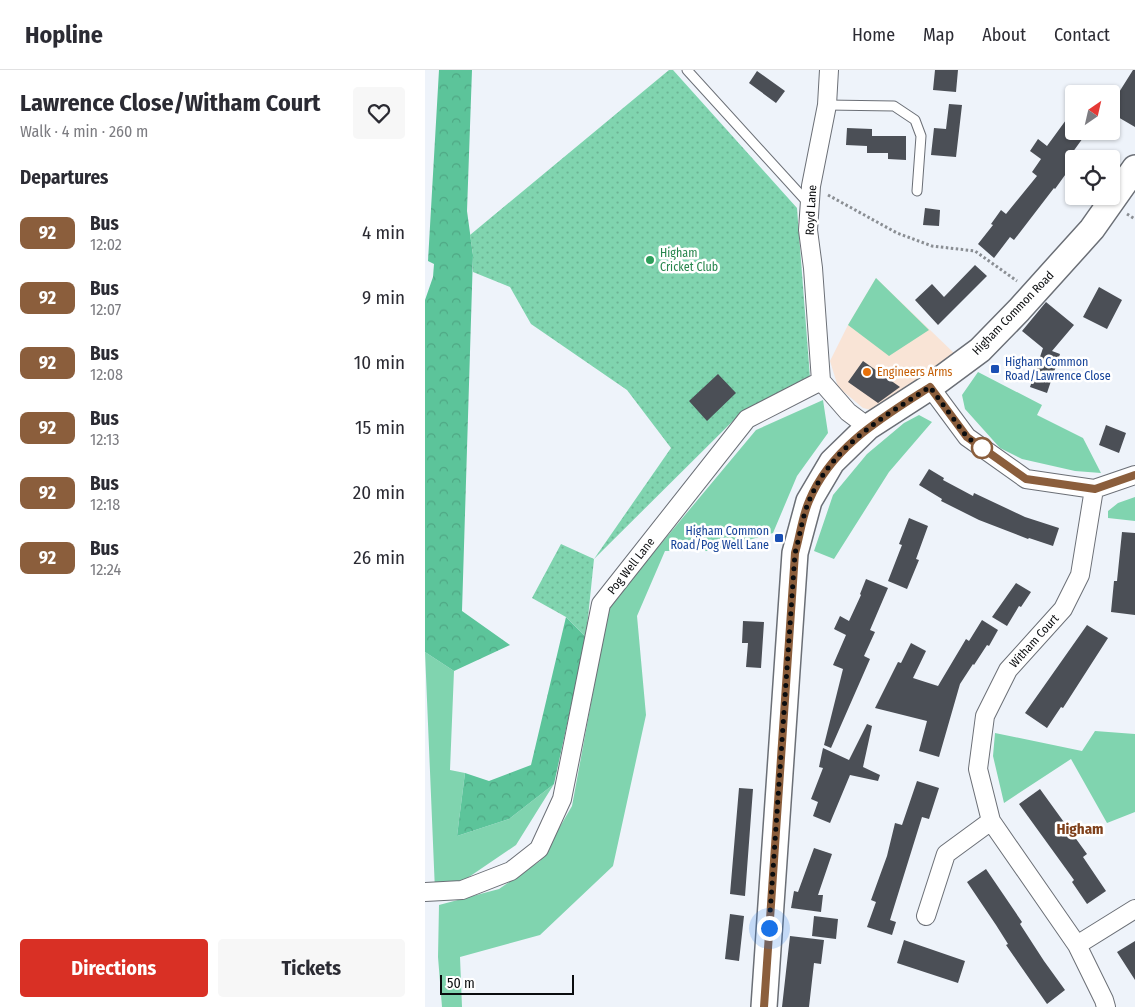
<!DOCTYPE html>
<html lang="en">
<head>
<meta charset="utf-8">
<style>
  :root { --surface:#fff; --page:#f7f7f7; --text:#2b2b33; --muted:#7c7c81; --line:#e1e1e2; --accent:#d93025 }
  body { margin:0; font-family:"Fira Sans Condensed",sans-serif; background:var(--page); color:var(--text); height:100vh; display:flex; flex-direction:column; font-size:19px; white-space:nowrap }
  * { box-sizing:border-box; margin:0 }
  p { font-size:16px; color:var(--muted) }
  .icon { flex:none; width:28px; height:28px; fill:none; stroke:currentColor; stroke-width:2; stroke-linecap:round; stroke-linejoin:round }
  .map { position:relative; flex:1; overflow:hidden }
  .details { display:flex; flex-direction:column; background:var(--surface); width:425px }
  .details>* { flex:none }
  .badge { padding:0 10px; border-radius:8px; font-size:18px; line-height:32px }
  .needle { width:32px; rotate:34deg }
  .buttons { position:absolute; left:640px; top:15px; display:grid; gap:10px }
  .buttons a { display:grid; place-items:center; width:55px; height:55px; border-radius:5px; background:var(--surface); box-shadow:0 1px 4px #0004; font-size:25px }
  .scale { position:absolute; left:15px; bottom:12px; width:134px; box-sizing:border-box; padding-left:5px; border:2px solid #0a0c0e; border-top:0; font-size:14px; line-height:18px; white-space:nowrap; color:#0a0c0e; -webkit-text-stroke:4px #fff; paint-order:stroke }
  .you { position:absolute; width:25px; height:25px; margin:-12px; border:4px solid #fff; border-radius:50%; background:#1a73e8; box-shadow:0 0 0 8px #1a73e833 }
  .map>.badge { position:absolute; translate:-50% -50%; box-shadow:0 0 0 2px #fff }
  h2 { padding:0 20px; font-size:19px; line-height:45px }
  .round { display:grid; place-items:center; flex:none; width:52px; height:52px; border-radius:5px; background:var(--page) }
  .head { display:flex; align-items:center; justify-content:space-between; height:85px; padding:0 20px }
  h1 { font-size:24px; font-weight:700; line-height:38px }
  .primary-button { display:flex; gap:10px; margin-top:auto; padding:10px 20px }
  .primary-button a { flex:1; height:58px; border-radius:5px; background:var(--accent); color:#fff; font-size:20px; font-weight:700; line-height:58px; text-align:center }
  .primary-button a+a { background:var(--page); color:var(--text) }
  ul { padding:0; list-style:none }
  li { display:flex; align-items:center; gap:15px; height:65px; padding:0 20px }
  li div { flex:1 }
  li b { display:block; font-size:19px }
  li em { font-style:normal }
  li .badge { min-width:55px; font-weight:700; text-align:center }
  header { display:flex; align-items:center; gap:30px; box-sizing:border-box; height:70px; padding:0 25px; background:var(--surface); border-bottom:1px solid var(--line) }
  header strong { font-size:24px }
  nav { display:flex; gap:28px; margin-inline-start:auto; font-size:18px }
  main { display:flex; flex:1; min-height:0 }
  .map>svg:first-child { display:block }
  .commercial { fill:#f9e4d6 }
  .grass { fill:#80d4af }
  .forest { fill:url(#forest-crowns) }
  .park { fill:url(#park-dots) }
  .building { fill:#4b4f56 }
  .lines { fill:none; stroke-linecap:round; stroke-linejoin:round }
  .lane-casing { stroke:#6b6f76; stroke-width:11 }
  .street-casing { stroke:#6b6f76; stroke-width:20 }
  .secondary-casing { stroke:#6b6f76; stroke-width:28 }
  .path { stroke:#8a8e93; stroke-width:3; stroke-dasharray:2.5 2.5; stroke-linecap:butt }
  .lane { stroke:#fff; stroke-width:9 }
  .street { stroke:#fff; stroke-width:18 }
  .secondary { stroke:#fff; stroke-width:25 }
  .line-casing { stroke:#fff; stroke-width:11 }
  .line { stroke:#8b5e3c; stroke-width:8 }
  .walk { stroke:#0a0c0e; stroke-width:5; stroke-dasharray:0 9 }
  .leisure-dot { fill:#2e9e5b; stroke:#fff; stroke-width:2 }
  .transit-dot { fill:#1a4fb4; stroke:#fff; stroke-width:2 }
  .food-dot { fill:#e8710a; stroke:#fff; stroke-width:2 }
  .stop-dot { fill:#fff; stroke:#8b5e3c; stroke-width:2.5 }
  .labels { text-anchor:middle; stroke-width:5; stroke-linejoin:round; paint-order:stroke }
  .street-label { font-size:12px; fill:#0a0c0e; stroke:#fff }
  .leisure-label { font-size:12px; fill:#27864d; stroke:#fff; text-anchor:start }
  .transit-label { font-size:12px; fill:#164399; stroke:#fff; text-anchor:start }
  .food-label { font-size:12px; fill:#c56008; stroke:#fff; text-anchor:start }
  .quarter-label { font-size:15px; font-weight:bold; fill:#7f401b; stroke:#fff }
</style>
</head>
<body>
<header>
<strong>Hopline</strong>
<nav><a>Home</a><a>Map</a><a>About</a><a>Contact</a></nav>
</header>
<main>
<section class="details">
<div class="head"><div><h1>Lawrence Close/Witham Court</h1><p>Walk · 4 min · 260 m</p></div><a class="round"><svg class="icon" aria-label="heart" viewBox="0 0 24 24"><path d="M12 20l-8-8c-3-5 5-10 8-4 3-6 11-1 8 4z"/></svg></a></div>
<h2>Departures</h2>
<ul>
<li><span class="badge" style="background:#8b5e3c;color:#fff">92</span><div><b>Bus</b><p>12:02</p></div><em>4 min</em></li>
<li><span class="badge" style="background:#8b5e3c;color:#fff">92</span><div><b>Bus</b><p>12:07</p></div><em>9 min</em></li>
<li><span class="badge" style="background:#8b5e3c;color:#fff">92</span><div><b>Bus</b><p>12:08</p></div><em>10 min</em></li>
<li><span class="badge" style="background:#8b5e3c;color:#fff">92</span><div><b>Bus</b><p>12:13</p></div><em>15 min</em></li>
<li><span class="badge" style="background:#8b5e3c;color:#fff">92</span><div><b>Bus</b><p>12:18</p></div><em>20 min</em></li>
<li><span class="badge" style="background:#8b5e3c;color:#fff">92</span><div><b>Bus</b><p>12:24</p></div><em>26 min</em></li>
</ul>
<div class="primary-button"><a>Directions</a><a>Tickets</a></div>
</section>
<div class="map">
<svg width="710" height="937" viewBox="0 0 710 937">
  <defs>
    <pattern id="forest-crowns" width="20" height="18" patternUnits="userSpaceOnUse" patternTransform="scale(1.25)"><rect width="20" height="18" fill="#5cc49a"/><path d="M2 6a3 3 0 1 1 6 0M12 15a3 3 0 1 1 6 0" fill="none" stroke="#4fa784"/></pattern>
    <pattern id="park-dots" width="8" height="8" patternUnits="userSpaceOnUse" patternTransform="scale(1.25)"><rect width="8" height="8" fill="#80d4af"/><path d="M2 2h.1M6 6h.1" fill="none" stroke="#6db595" stroke-width="1.8" stroke-linecap="round"/></pattern>
  </defs>
  <rect width="100%" height="100%" fill="#eef3fa"/>
  <path class="commercial" d="M451,208l80,77 -76,57 -17,-4 -25,-21 -8,-26 18,-36z"/>
  <path class="grass" d="M451,208l53,52 -40,26 -41,-31z
    M553,302l64,33 -5,10 46,23 18,35 -26,-2 -53,-12 -22,-11 -35,-39 -3,-14z
    M398,330l5,33 -31,43 -24,57 -62,18h-46l-28,65 9,99 -33,151 -73,69 -80,22 2,50h-20l-4,-50 1,-52 60,-16 41,-28 32,-55 37,-200 147,-176z
    M494,345l13,7 -43,50 -55,87 -20,-8 19,-56 34,-41 37,-31z
    M710,427v24l-27,-3v-7l10,-8z
    M0,582l29,19 -4,99 15,3 -8,63 52,-17 45,-35 -38,61 -53,36 -28,10z
    M670,661l40,3v78l-28,11 -36,-64 -67,44 -11,-47 2,-23 87,18z"/>
  <path class="forest" d="M14,0h33l-5,141 6,44 -11,356 48,34 -56,26 -29,-19v-352l8,-23 1,-13 -6,-3z
    M141,547l20,20 -32,147 -45,35 -52,17 8,-63 24,8 42,-16z"/>
  <path class="park" d="M244,0h4l124,138 13,170 -68,34 -148,147 -8,78 -20,-20 -34,-19 29,-54 33,15 77,-111 -44,-58 -96,-66 -21,-37 -37,-15v-17l-3,-20z"/>
  <path class="building" d="M510,0h23l-2,22 -23,-2z
    M708,0h2v57l-24,-14v-8z
    M332,1l28,20 -9,12 -27,-20z
    M524,34l13,1 -6,52 -25,-2 3,-27 12,1z
    M649,39v22h14l-21,29 6,4 -18,25 -1,-1 -40,52 -4,-3 -16,21 -16,-14 15,-19 -2,-1 10,-14 5,4 31,-38 -5,-4 9,-13 -11,-8 8,-12 9,7z
    M422,58l25,1v7h34v24l-18,-1v-6h-21v-7l-21,-1z
    M500,138l15,2 -1,16 -16,-1z
    M550,195l12,11 -49,49 -23,-25 17,-16 12,13z
    M674,217l23,13 -15,29 -24,-12z
    M621,232l28,23 -22,26 8,3 -13,39 -17,-6 13,-39 1,1 -22,-18z
    M438,291l37,26 -22,16 -30,-21z
    M293,304l18,19 -29,28 -18,-20z
    M681,355l20,8 -7,20 -20,-8z
    M504,399l15,9 -1,2 30,16 1,-3 51,24 34,11 -6,18 -24,-8 -1,1 -49,-19 -38,-19 1,-2 -23,-14z
    M484,448l19,8 -12,33 3,1 -12,29 -19,-8 14,-36 -3,-1z
    M697,462l13,1v82l-24,-3 3,-31h3z
    M441,509l22,9 -18,42 5,2 -11,24 6,3 -39,89 -7,-3 19,-76 -10,-4 13,-30 -12,-6 6,-13 9,5 12,-26 -1,-1z
    M591,513l15,9 -10,15 -2,-1 -12,20 -15,-9z
    M557,550l16,10 -9,16 -2,-1 -13,20 -1,-1 -13,20 -21,73 -20,-6 8,-30 -52,-13 23,-46 3,1 10,-20 15,8 -13,27 25,8 28,-47 3,2z
    M318,551l21,1 -3,46 -15,-1 2,-24h-6z
    M662,555l21,13 -45,70 -2,-1 -14,21 -22,-15z
    M442,654l5,2 -9,41 17,8 -2,6 -28,-6 -20,48 -17,-7 5,-14 -7,-3 12,-31 -4,-1 4,-19 26,12z
    M492,711l22,7 -10,31 -7,-2 -32,103 6,2 -4,13 -25,-8 9,-25 -5,-2 16,-44 8,-33 7,2z
    M314,718l14,1 -8,107 -15,-2z
    M615,719l47,65 -4,3 23,34 -19,13 -15,-22 2,-2 -55,-76z
    M389,778l18,6 -14,41h5l-2,17 -30,-4 3,-17 4,1z
    M561,799l36,53 -2,2 24,37 21,29 -18,14 -41,-59 2,-1 -12,-19 -29,-43z
    M305,844l14,2 -5,45 -14,-2z
    M389,846l24,3 -2,20 -24,-3z
    M365,866l34,4 -3,24 -7,-1 -5,44h-27z
    M479,870l61,21 -7,22 -61,-20z
    M710,871v39l-18,-28z"/>
  <g class="lines">
    <defs>
      <path id="lane" d="M262,0l122,134
        M402,35l67,1 21,14 6,16 -4,55"/>
      <path id="street" d="M396,311l-8,-113 -5,-38 3,-44 16,-81 2,-35
        M505,317l37,50 59,42 68,10 41,-14
        M669,419l-14,86 -17,34 -55,61 -23,46 -7,53 13,52 86,124 27,55 2,7
        M0,822l37,-2 49,-19 28,-22 23,-50 39,-195 146,-185 74,-38 27,31 20,15
        M501,846l20,-62 45,-33
        M652,875l58,-36"/>
      <path id="secondary" d="M339,937l31,-454 14,-52 23,-39 36,-35 62,-40 50,-37 39,-40 73,-81 43,-61"/>
    </defs>
    <use href="#lane" class="lane-casing"/>
    <use href="#street" class="street-casing"/>
    <use href="#secondary" class="secondary-casing"/>
    <path class="path" d="M403,125l69,38 35,13 43,5 42,30
      M702,144l8,5"/>
    <use href="#lane" class="lane"/>
    <use href="#street" class="street"/>
    <use href="#secondary" class="secondary"/>
  </g>
  <g class="lines">
    <defs>
      <path id="line" d="M339,937l31,-454c5,-17 7,-36 14,-52 22,-54 74,-84 121,-114l37,50 59,42 69,10 40,-14"/>
    </defs>
    <use href="#line" class="line-casing"/>
    <use href="#line" class="line"/>
    <path class="walk" d="M344,858l26,-375c5,-17 7,-36 14,-52 22,-54 74,-84 121,-114l37,50 15,11"/>
  </g>
  <circle class="leisure-dot" cx="225" cy="190" r="5"/>
  <g class="transit-dot">
    <rect x="565" y="294" width="10" height="10" rx="2.5"/>
    <rect x="349" y="463" width="10" height="10" rx="2.5"/>
  </g>
  <circle class="food-dot" cx="442" cy="302" r="5"/>
  <circle class="stop-dot" cx="557" cy="378" r="10"/>
  <g class="labels">
    <g class="street-label">
      <text transform="translate(386 140) rotate(-87)" y="4">Royd Lane</text>
      <text transform="translate(588 243) rotate(-46)" y="4">Higham Common Road</text>
      <text transform="translate(206 496) rotate(-52)" y="4">Pog Well Lane</text>
      <text transform="translate(609 571) rotate(-48)" y="4">Witham Court</text>
    </g>
    <g class="leisure-label">
      <text x="235" y="187">Higham<tspan x="235" dy="14">Cricket Club</tspan></text>
    </g>
    <g class="transit-label">
      <text x="580" y="296">Higham Common<tspan x="580" dy="14">Road/Lawrence Close</tspan></text>
      <text x="344" y="465" text-anchor="end">Higham Common<tspan x="344" dy="14">Road/Pog Well Lane</tspan></text>
    </g>
    <g class="food-label">
      <text x="452" y="306">Engineers Arms</text>
    </g>
    <g class="quarter-label">
      <text x="655" y="764">Higham</text>
    </g>
  </g>
</svg>
<div class="buttons">
<a><svg class="needle" viewBox="-14 -14 28 28"><path d="M0-13l5 13h-10z" fill="#e53935"/><path d="M0 13l5-13h-10z" fill="#7c7c81"/></svg></a>
<a><svg class="icon" aria-label="locate" viewBox="0 0 24 24"><circle cx="12" cy="12" r="6"/><path d="M12 2v4M12 18v4M2 12h4M18 12h4"/></svg></a>
</div>
<div class="scale">50 m</div>
<div class="you" style="left:344px;top:858px"></div>
</div>
</main>
</body>
</html>
